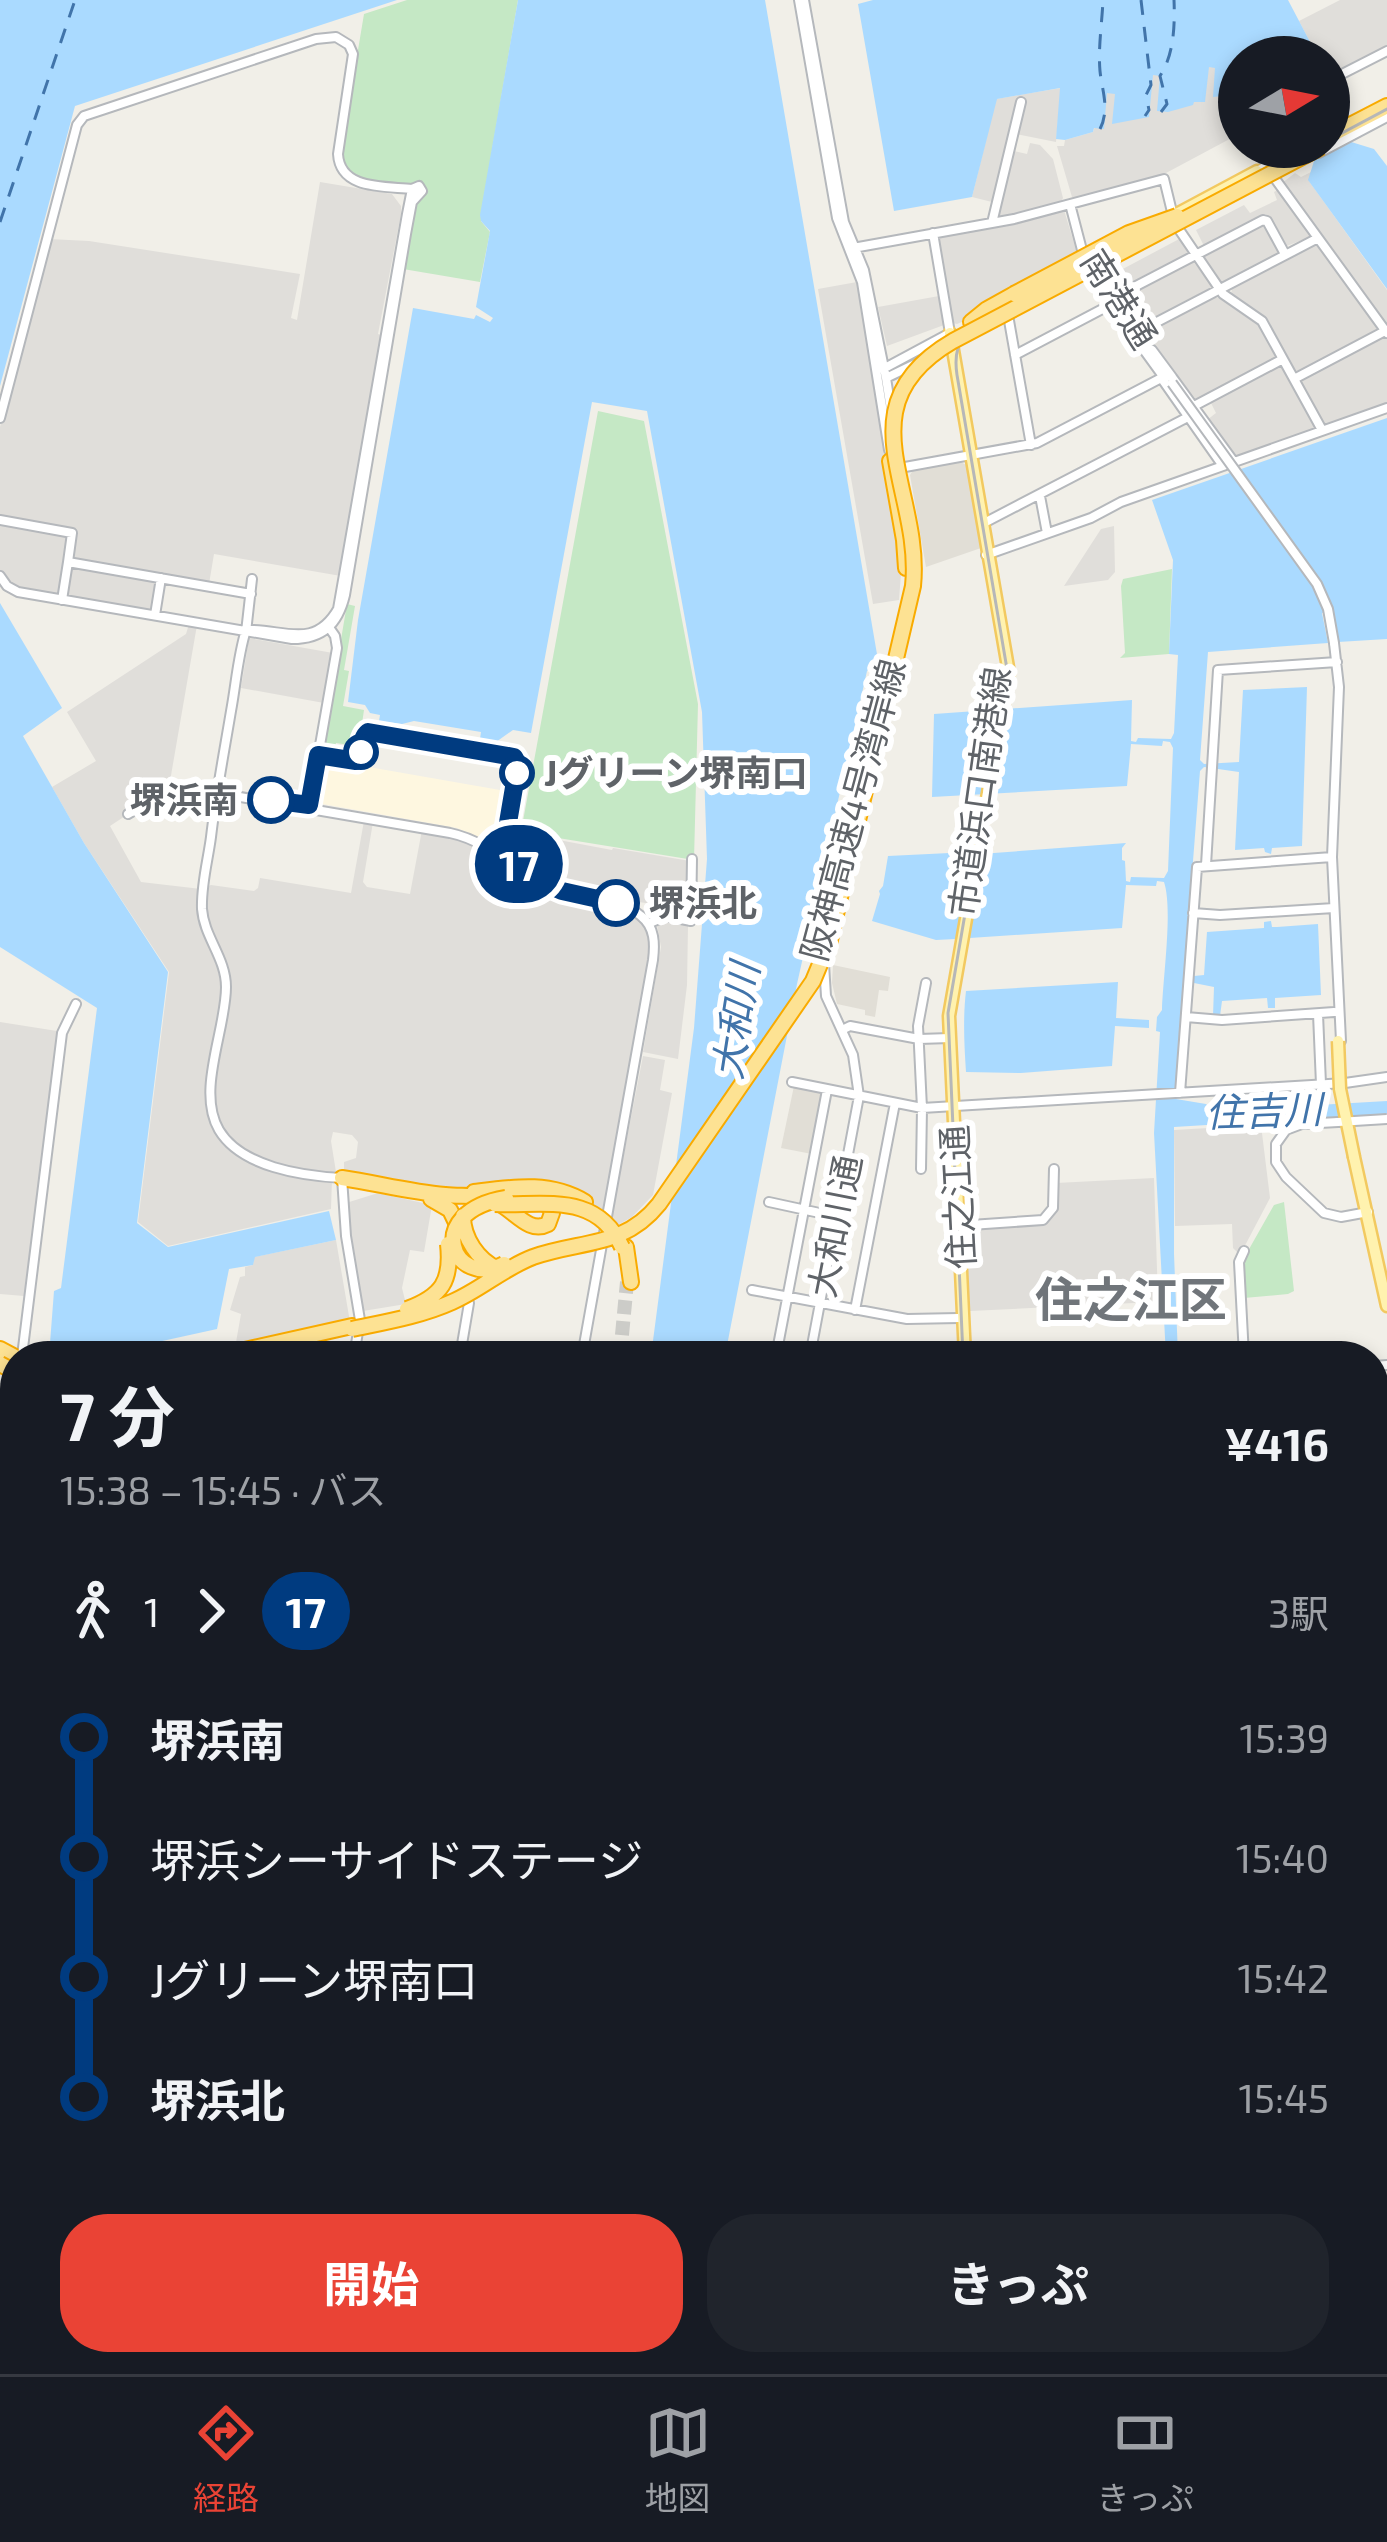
<!DOCTYPE html>
<html lang="ja">
<head>
<meta charset="utf-8">
<style>
  :root { --surface:#171b24; --page:#20242c; --text:#f1f3f6; --muted:#9ea1a6; --line:#363941; --accent:#ea4335 }
  body { margin:0; font-family:"Exo 2","Noto Sans JP",sans-serif; background:var(--page); color:var(--text); height:100vh; display:flex; flex-direction:column; font-size:45px; white-space:nowrap }
  * { box-sizing:border-box; margin:0 }
  p { font-size:39px; color:var(--muted) }
  .icon { flex:none; width:66px; height:66px; fill:none; stroke:currentColor; stroke-width:2; stroke-linecap:round; stroke-linejoin:round }
  .map { position:relative; flex:1; overflow:hidden }
  .details { position:absolute; left:0px; top:1341px; width:1389px; height:1035px; display:flex; flex-direction:column; background:var(--surface); border-radius:48px 48px 0 0; box-shadow:0 6px 18px #0003 }
  .details>* { flex:none }
  .badge { padding:0 24px; border-radius:39px; font-size:42px; line-height:78px }
  .needle { width:78px; rotate:80deg }
  .controls { position:absolute; left:1218px; top:36px; display:grid; gap:24px }
  .controls a { display:grid; place-items:center; width:132px; height:132px; border-radius:50%; background:var(--surface); box-shadow:0 6px 18px #0003; font-size:60px }
  .map>.badge { position:absolute; translate:-50% -50%; box-shadow:0 0 0 6px #fff }
  .legs { display:flex; align-items:center; gap:18px; height:132px; padding:0 60px; font-size:39px }
  .legs p { margin-inline-start:auto }
  .headline { display:flex; align-items:center; justify-content:space-between; height:204px; padding:0 60px }
  h1 { font-size:66px; font-weight:700; line-height:90px }
  .action { display:flex; gap:24px; margin-top:auto; padding:24px 60px }
  .action a { flex:1; height:138px; border-radius:48px; background:var(--accent); color:#fff; font-size:48px; font-weight:700; line-height:138px; text-align:center }
  .action a+a { background:var(--page); color:var(--text) }
  ul { padding:0 60px; list-style:none }
  li { display:flex; align-items:center; gap:42px; height:120px; font-size:45px }
  li i { display:grid; place-items:center; width:18px; height:100%; margin:0 15px; background:currentColor }
  li i::after { content:''; width:30px; height:30px; margin:-15px; border:9px solid; border-radius:50%; background:var(--surface) }
  li p { margin-inline-start:auto }
  li:first-child i { background:linear-gradient(#0000 50%,currentColor 0) }
  li:last-child i { background:linear-gradient(currentColor 50%,#0000 0) }
  .dock { display:flex; justify-content:space-around; align-items:center; height:168px; border-top:3px solid var(--line); background:var(--surface); font-size:33px; color:var(--muted) }
  .dock a { display:grid; justify-items:center; gap:6px }
  .dock .current { color:var(--accent) }
  .map>svg:first-child { display:block }
  .commercial { fill:#fef7e0 }
  .industrial { fill:#e0deda }
  .education { fill:#e1ded6 }
  .green { fill:#c5e8c5 }
  .water { fill:#aadaff }
  .lines { fill:none; stroke-linecap:round; stroke-linejoin:round }
  .river { stroke:#aadaff; stroke-width:8 }
  .ferry { stroke:#4174aa; stroke-width:3; stroke-dasharray:15 12; stroke-linecap:butt }
  .highway-tunnel { stroke:#ccccc8; stroke-width:14; stroke-dasharray:14 7; stroke-linecap:butt }
  .minor-casing { stroke:#b5b8bc; stroke-width:12 }
  .major-casing { stroke:#f2c960; stroke-width:15 }
  .highway-casing { stroke:#f9ab00; stroke-width:18 }
  .minor { stroke:#fff; stroke-width:8 }
  .major { stroke:#fff2af; stroke-width:10 }
  .highway { stroke:#fde293; stroke-width:14 }
  .tram { stroke:#b6b7b8; stroke-width:3 }
  .rail { stroke:#b6b7b8; stroke-width:3; stroke-dasharray:3 15; stroke-linecap:butt }
  .minor-bridge-casing { stroke:#b5b8bc; stroke-width:12; stroke-linecap:butt }
  .major-bridge-casing { stroke:#f2c960; stroke-width:15; stroke-linecap:butt }
  .highway-bridge-casing { stroke:#f9ab00; stroke-width:18; stroke-linecap:butt }
  .minor-bridge { stroke:#fff; stroke-width:8 }
  .major-bridge { stroke:#fff2af; stroke-width:10 }
  .highway-bridge { stroke:#fde293; stroke-width:14 }
  .line-1-casing { stroke:#fff; stroke-width:27 }
  .line-1 { stroke:#003b80; stroke-width:18 }
  .stop-1-dot { fill:#fff; stroke:#003b80; stroke-width:6 }
  .labels { text-anchor:middle; stroke-width:12; stroke-linejoin:round; paint-order:stroke }
  .street-label { font-size:36px; fill:#5f6368; stroke:#fff }
  .stop-label { font-size:36px; font-weight:bold; fill:#5f6368; stroke:#fff; text-anchor:start }
  .water-label { font-size:39px; font-style:italic; fill:#4174aa; stroke:#fff }
  .district-label { font-size:48px; font-weight:bold; fill:#70757a; stroke:#fff }
</style>
</head>
<body>
<div class="map">
<svg width="1387" height="2374" viewBox="0 0 1387 2374">
  <rect width="100%" height="100%" fill="#f1efe8"/>
  <path class="commercial" d="M323,759l189,33 -9,52 -5,2 -41,-18 -140,-25 -4,-4z"/>
  <path class="industrial" d="M1340,0h47v48l-58,30v-21h-11l-19,-36z
    M1208,66l7,1 7,31 5,-2 6,12 -1,7 7,19 -73,39 -91,25 -3,-1 -15,-51h7l1,-6 28,-8 14,-39h8l37,-19 8,1 34,27z
    M1061,88l-5,54 -45,-9 -19,69 -20,-5 24,-98z
    M1030,143l10,2 13,14 10,39 -2,4 -61,16 -2,-3 16,-64 13,3z
    M1311,172l-2,9 78,109v39l-105,-146 13,-10 6,4z
    M320,182l72,12 9,12v8l-23,120 3,1 -40,241 -127,-22 -5,30 -135,-23 -3,-4 4,-26 -75,-13v-91l49,-188 40,2 211,33 -9,44 6,2z
    M1279,189l32,45 -1,3 -26,10 -18,-33 -62,32 -8,-16 48,-25 6,8 27,-13 -3,-8z
    M1064,210l14,46 -93,50 -21,15 -7,3 -4,-1 -15,-84 2,-2 75,-14z
    M1262,224l17,26 -1,3 -56,30 -4,-1 -15,-24v-4z
    M1181,238l8,13v4l-72,37 -13,-13z
    M1315,244l4,1 60,83 -1,4 -78,41 -5,-1 -31,-55 -33,-21 1,-8z
    M1192,260l20,26 -1,3 -60,31 -20,-27z
    M857,282l45,278 -3,40 -26,4 -55,-315z
    M939,296l5,29 -57,21 -9,-39z
    M1214,298h7l36,23 21,35 -1,3 -79,43 -51,-65 1,-5z
    M1382,337l5,2v65l-63,22 -25,-46z
    M1279,364l3,1 34,64 -78,27 -5,-1 -26,-35 9,-7 -6,-12z
    M0,522l68,12 2,3 -10,58 -3,1 -43,-8 -8,-7 -6,-9z
    M1114,526l1,46 -7,8 -44,6 37,-57z
    M72,565l83,14 3,4 -5,28 -3,1 -82,-14 -2,-3 3,-27z
    M189,624l8,1 -28,162 -59,39 31,56 60,7 10,-4 43,6 4,-3 2,-10 91,15 13,-72 9,1 -10,60 4,5 43,7 12,-64 31,5 28,10 68,48 23,8 55,9 9,4 10,11 6,21 -48,267 -34,-21 -135,-1 -91,-19v-10l12,-4 2,-16 -6,-7 -19,-3 -2,9 5,31 -4,7 -1,30 -163,37 -30,-24 31,-250 -85,-129 -32,-56 44,-26 -29,-49 119,-78z
    M249,638l84,15 -9,50 -83,-15z
    M516,832l96,18 1,-2 77,13 -2,56 -29,-5v-7l-87,-13 -25,-11 -35,-26z
    M666,919l22,7 -1,59 -9,74 -35,-7 18,-105 -4,-22 1,-4z
    M0,1022l57,9 -33,265 -24,-2z
    M643,1056l22,4 -5,30 12,3 -19,102 -21,22 -16,9 -5,-6z
    M1261,1125l9,73 -30,57 -7,-7 -1,-24 -57,2 -1,-96z
    M1154,1178l4,121 -4,3 -184,9 -5,-4 -3,-76 2,-3 79,-4 15,-16 -2,-25z
    M378,1193l54,12 -8,47 -14,-2 -8,38 4,16 -43,7 -17,-108z
    M336,1240l14,82 -115,26 6,-34 -11,-4 10,-33 5,-1v-9l8,-2 1,-8z"/>
  <path class="education" d="M961,462l5,3 15,83 -55,19 -16,-92 3,-5z
    M833,965l57,12 -2,14 -9,-1 -4,27 -10,-2v-5l-28,-6 -5,-21z
    M794,1086l29,5 -11,63 -31,-6z"/>
  <path class="green" d="M407,0h111l-37,214v7l9,11 -10,50 -77,-13 5,-78 -57,-14 -11,-19 24,-144z
    M598,411l46,10 54,283 -4,156 -173,-28z
    M1172,569l-3,85 -49,4 5,-5 -4,-67 2,-7z
    M347,604l8,2 -11,64 5,1 -6,35 21,4 -5,34 -3,2 -20,-3 -2,12 -12,-3z
    M1284,1202l10,89 -6,3 -44,4v-40l30,-53z"/>
  <path class="water" d="M0,0h397l-322,106 -75,280z
    M518,0h247l113,660 -11,11 -70,313 -72,372h-74l43,-328 13,-169 -5,-147 -55,-301 -55,-9 -61,331 -18,-3 -17,12 -16,-3 1,-7 -67,-11 -12,3 -23,-3 1,-6 -10,-2 -5,-8 -17,-3 10,-82 55,-312 61,11 2,-4 14,7 3,-4 -17,-11 14,-76 -9,-10 -1,-6z
    M873,0h415l30,57h-79v54l-8,-16 -18,2 2,-29 -6,-1 -4,35h-11l-1,3 -25,7 -11,-1 3,-35 -7,-1 -4,42 -37,7 3,-30 -8,-1 -3,36 -10,-1 -1,4 -28,8 -9,-1 4,-51 -63,11 -25,98 -78,14 -36,-207z
    M1329,79l8,15 -3,30 14,17 26,8 13,17v123l-79,-109 7,-22 -8,-11h22z
    M1387,418v221l-49,3 -6,-31 -10,2 6,30 -120,9 -8,108 4,4 35,-2 4,-72 64,-3 -5,159 -30,2 -1,6 -6,-2 -1,-4 -29,2 4,-78 -35,-5 -4,4 -16,206 20,-2 3,-43 57,-4v-6l7,-1 1,6h5l41,-3 3,71 -46,3v10h-7l-1,-10 -45,3 -2,15h-7l1,-29 -30,-6 -8,118 30,5 8,7 173,-10v13l-213,13v127l4,102h-12l-12,-223 6,-101 -4,-1 1,-14 5,-7c1,-33 11,-101 2,-128l-7,-1 -1,5 -30,-1 -4,43 -167,11 -19,1 -64,-19 8,-27 -1,-3 4,-5 5,-30 82,-4 10,2 146,-11 -4,5v12l3,1 1,20 4,1 1,-5 33,1 4,-7 5,-123 -3,-6 -7,-1 -1,5 -31,-2 -4,42 -195,11 2,-83 198,-14 -1,41 5,1 2,-4 33,1 3,-6 4,-78 -9,-1 4,-94 -21,-60z
    M0,603l62,105 -39,28 61,107 84,129 -31,251 31,24 161,-36 7,29 -81,17 -2,8 -24,4 -12,60 -123,27h-45l5,-65 7,-3 36,-280 -97,-61z
    M1118,982l-2,36 33,2v8l-34,-2 -3,40 -91,7 -55,-1c-2,-29 -3,-56 0,-81z"/>
  <g class="lines">
    <path class="river" d="M0,1656l15,-72"/>
    <path class="ferry" d="M1141,0l10,85 -5,10 3,15 -4,6
      M1161,112l6,-8 -7,-28c14,-21 15,-51 14,-76
      M1100,129c10,-20 2,-38 0,-58 -2,-23 2,-48 3,-71
      M0,222l75,-222"/>
    <path class="highway-tunnel" d="M620,1356l7,-74
      M449,2374l6,-13"/>
    <defs>
      <path id="minor" d="M799,0l38,218 25,64 27,168
        M804,0l40,222 20,48 22,108
        M1344,73l43,-22
        M1319,153l68,-36
        M1257,171l45,-24
        M1276,180l111,153
        M1070,204l18,69 77,106
        M992,223l29,-121
        M1176,225l47,69 39,27 60,109
        M853,248l161,-29 150,-40 9,37
        M1092,268l60,86
        M1113,298l150,-78 4,1 18,33
        M1008,315l23,130
        M1132,335l186,-97
        M1152,350l20,27
        M1015,355l95,-50
        M883,369l67,-36 -17,-100
        M1167,375l5,2 62,85
        M1162,379l61,87
        M1294,379l91,-48
        M1194,406l89,-47
        M892,416l-6,-38 33,-16
        M0,418l77,-293 7,-9 232,-77 20,-2 13,8 4,9 -15,100c2,36 46,32 74,35
        M905,467l132,-24 130,-68
        M1040,496l7,37
        M0,520l72,13 -4,29 183,32
        M984,523l204,-106
        M986,555l105,-37 30,-16 266,-94
        M0,576l7,10 11,6 274,47c31,0 46,-15 53,-44l61,-361 6,-32 10,-11 -3,-5 -7,3 -5,25 -69,395c-24,42 -56,19 -92,21
        M62,600l6,-38
        M155,615l6,-37
        M246,630c-8,25 -10,54 -15,81 -7,42 -15,83 -20,126 -3,23 -10,48 -9,72 2,28 24,49 24,78 0,43 -30,104 -7,143 22,37 83,46 123,48l4,58 14,84 -6,36
        M246,632l6,-53
        M1334,643l5,44 -7,170 9,184
        M318,756l39,5 7,-25 6,-4 148,24 3,5 -2,12 -14,76 -4,6
        M859,785l8,-32
        M309,808l28,-160 -2,-12 -7,-10
        M128,814l44,-26 10,-1 268,46c43,9 70,44 109,60 25,10 61,5 82,23 14,11 14,28 12,44l-71,396
        M1206,865l12,-195 119,-8
        M1193,913l27,2 114,-7
        M828,919l12,-49
        M652,922l14,-6 25,5 1,-62
        M1318,1014l3,70
        M1186,1017l36,3 112,-8
        M846,1028l4,-2 69,13 31,-1
        M792,1082l130,26 423,-25 42,-6
        M1180,1093l17,-226 135,-10
        M1338,1122l-36,2 -16,6 -10,14v18l10,15 38,36 17,4 27,-5
        M921,1169l1,-61 -4,-82 8,-43
        M769,1202l69,15
        M956,1226l87,-6 10,-12 1,-39
        M752,1290l155,29 52,-1
        M855,1310l40,-207
        M22,1356l40,-323 14,-29
        M460,1356l9,-53 -5,-9
        M776,1356l51,-266
        M810,1356l49,-260 -6,-41 -27,-59 -2,-32
        M1244,1356l-5,-94 5,-11
        M1374,1366l13,-1
        M1374,1665h13
        M1374,1777h13
        M0,1826l15,8
        M0,1872l15,-29
        M0,1904l15,8
        M0,1913l15,8
        M0,2311l15,-5
        M567,2361l37,13
        M233,2374l28,-13"/>
      <path id="major" d="M1171,217l86,-46
        M950,333l59,340 -60,343 16,340
        M1354,1157l33,149
        M1374,1540l13,3
        M0,1617l15,-62
        M0,2163l15,1
        M138,2361v13
        M688,2361l2,13
        M896,2361l18,13"/>
      <path id="highway" d="M1329,136l58,-30
        M971,322l16,-13 27,-15
        M890,461l14,79 2,28
        M342,1178c34,5 68,14 103,17 16,2 32,-1 47,5 21,7 35,35 56,24l4,-11c-5,-15 -19,-15 -33,-16
        M474,1192c40,-5 76,-11 111,10
        M431,1199l19,11 12,25
        M626,1247l5,35
        M0,1349l15,8
        M218,1356l134,-30
        M0,1596l15,8
        M1374,1892h13
        M1374,1988l13,1
        M0,2061l15,2
        M1122,2361l2,13"/>
    </defs>
    <use href="#minor" class="minor-casing"/>
    <use href="#major" class="major-casing"/>
    <use href="#highway" class="highway-casing"/>
    <use href="#minor" class="minor"/>
    <use href="#major" class="major"/>
    <use href="#highway" class="highway"/>
    <path class="tram" d="M1329,140l58,-31
      M963,1356l-15,-343 59,-344 -50,-294c-3,-20 0,-35 16,-48l342,-180
      M0,1908l15,8
      M1374,2123h13
      M1374,2282l13,28"/>
    <path class="rail" d="M0,1674l15,9
      M1374,2093l13,1
      M0,2217l15,5
      M1374,2296l13,-3
      M576,2361l38,13
      M837,2374l74,-13"/>
    <defs>
      <path id="minor-bridge" d="M1172,383l145,201 11,25 6,34
        M1338,1122l49,-3"/>
      <path id="major-bridge" d="M1338,1041l2,48 14,68"/>
      <path id="highway-bridge" d="M1014,294l115,-61 48,-17
        M495,1204c51,2 102,-12 127,43
        M463,1216c0,22 15,44 35,53
        M504,1264c-51,26 -83,-52 2,-66
        M407,1309c35,-13 45,-28 41,-65
        M352,1329c33,-7 69,-13 100,-27 28,-12 52,-34 81,-45 48,-17 91,-9 126,-53l154,-223 17,-41 83,-354c10,-96 -72,-180 40,-245l368,-194
        M0,1364l15,8"/>
    </defs>
    <use href="#minor-bridge" class="minor-bridge-casing"/>
    <use href="#major-bridge" class="major-bridge-casing"/>
    <use href="#highway-bridge" class="highway-bridge-casing"/>
    <use href="#minor-bridge" class="minor-bridge"/>
    <use href="#major-bridge" class="major-bridge"/>
    <use href="#highway-bridge" class="highway-bridge"/>
  </g>
  <g class="lines">
    <defs>
      <path id="line-1" d="M271,800l38,5 9,-50 38,6c8,-7 3,-22 12,-29l146,25 4,7 -15,88 43,32 16,7 54,12"/>
    </defs>
    <use href="#line-1" class="line-1-casing"/>
    <use href="#line-1" class="line-1"/>
  </g>
  <g class="stop-1-dot">
    <circle cx="361" cy="752" r="15"/>
    <circle cx="517" cy="773" r="15"/>
    <circle cx="271" cy="800" r="21"/>
    <circle cx="616" cy="903" r="21"/>
  </g>
  <g class="labels">
    <g class="street-label">
      <text transform="translate(1119 299) rotate(58)" y="13">南港通</text>
      <text transform="translate(980 792) rotate(-82)" y="13">市道浜口南港線</text>
      <text transform="translate(853 810) rotate(-75)" y="13">阪神高速4号湾岸線</text>
      <text transform="translate(958 1197) rotate(-93)" y="13">住之江通</text>
      <text transform="translate(835 1226) rotate(-79)" y="13">大和川通</text>
    </g>
    <g class="stop-label">
      <text x="544" y="786">Jグリーン堺南口</text>
      <text x="238" y="813" text-anchor="end">堺浜南</text>
      <text x="649" y="916">堺浜北</text>
    </g>
    <g class="water-label">
      <text transform="translate(736 1021) rotate(-81)" y="14">大和川</text>
      <text transform="translate(1264 1111) rotate(-2)" y="14">住吉川</text>
    </g>
    <g class="district-label">
      <text x="1131" y="1317">住之江区</text>
    </g>
  </g>
</svg>
<div class="controls">
<a><svg class="needle" viewBox="-14 -14 28 28"><path d="M0-13l5 13h-10z" fill="#e53935"/><path d="M0 13l5-13h-10z" fill="#9ea1a6"/></svg></a>
</div>
<b class="badge" style="left:519px;top:864px;background:#003b80;color:#fff">17</b>
<section class="details">
<div class="headline"><div><h1>7 分</h1><p>15:38 – 15:45 · バス</p></div><b>¥416</b></div>
<div class="legs"><svg class="icon" aria-label="walk" viewBox="0 0 24 24"><circle cx="13" cy="4" r="2"/><path d="M13 8l-2 6 4 7M11 14l-3 7M7 12l3-4h3l4 4"/></svg>1<svg class="icon" aria-label="forward" viewBox="0 0 24 24"><path d="M9 5l7 7-7 7"/></svg><b class="badge" style="background:#003b80;color:#fff">17</b><p>3駅</p></div>
<ul>
<li><i style="color:#003b80"></i><b>堺浜南</b><p>15:39</p></li>
<li><i style="color:#003b80"></i><span>堺浜シーサイドステージ</span><p>15:40</p></li>
<li><i style="color:#003b80"></i><span>Jグリーン堺南口</span><p>15:42</p></li>
<li><i style="color:#003b80"></i><b>堺浜北</b><p>15:45</p></li>
</ul>
<div class="action"><a>開始</a><a>きっぷ</a></div>
</section>
</div>
<nav class="dock">
<a class="current"><svg class="icon" aria-label="directions" viewBox="0 0 24 24"><path d="M12 3l9 9-9 9-9-9zM9 14v-3h6M13 9l2 2-2 2"/></svg>経路</a>
<a><svg class="icon" aria-label="map" viewBox="0 0 24 24"><path d="M3 6l6-2 6 2 6-2v14l-6 2-6-2-6 2zM9 4v14M15 6v14"/></svg>地図</a>
<a><svg class="icon" aria-label="tickets" viewBox="0 0 24 24"><path d="M3 7h18v10H3zM15 7v10"/></svg>きっぷ</a>
</nav>
</body>
</html>
